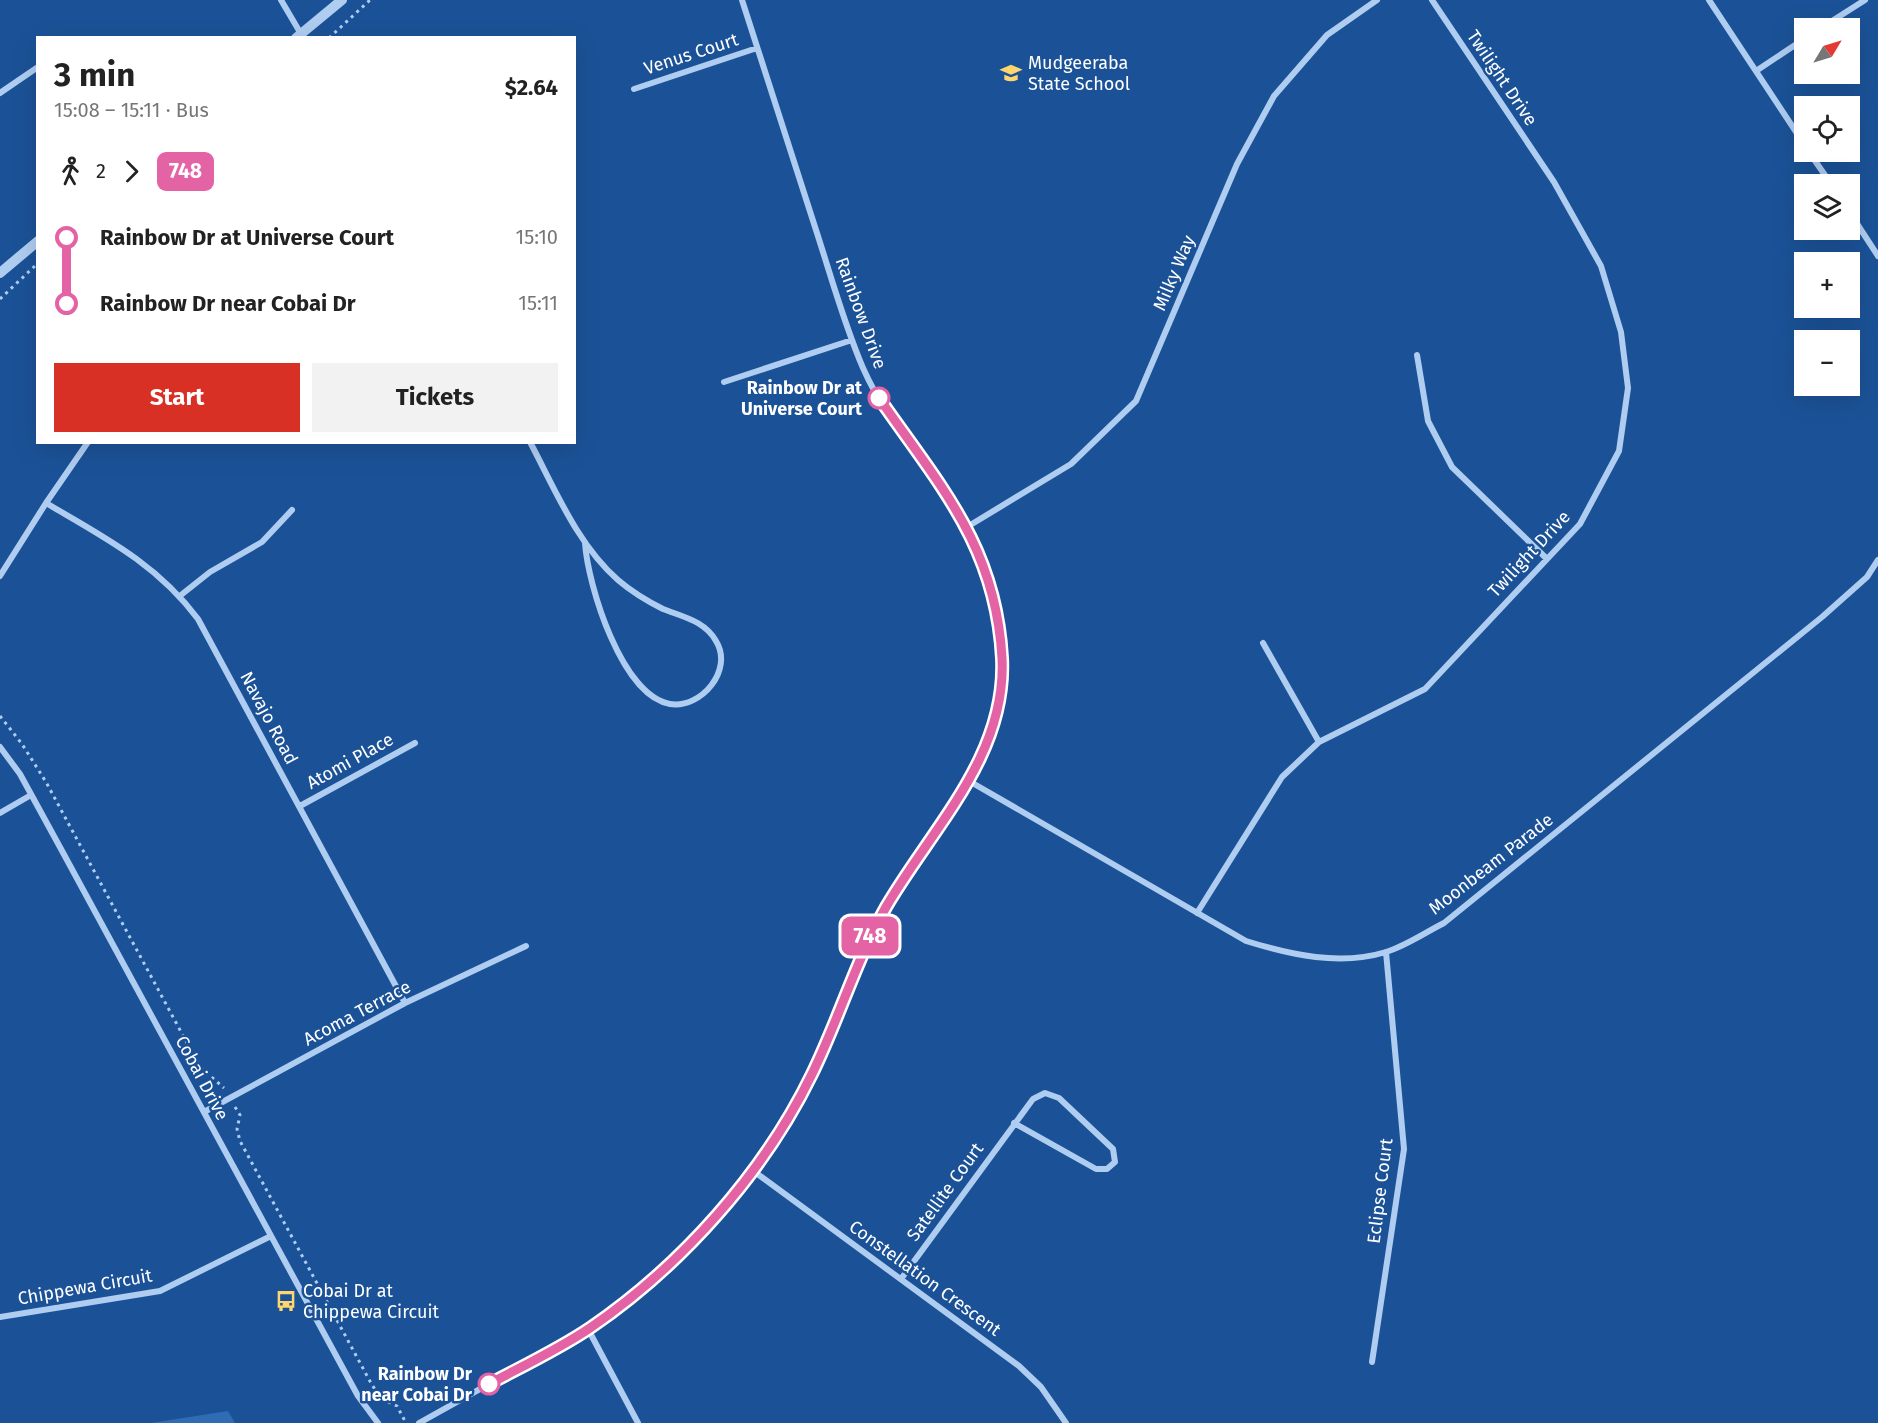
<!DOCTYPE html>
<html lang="en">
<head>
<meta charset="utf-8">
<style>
  :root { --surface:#fff; --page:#f2f2f2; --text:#222; --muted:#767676; --accent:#d93025 }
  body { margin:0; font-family:"Fira Sans",sans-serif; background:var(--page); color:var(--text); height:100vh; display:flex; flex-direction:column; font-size:22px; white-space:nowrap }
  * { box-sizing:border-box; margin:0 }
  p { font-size:20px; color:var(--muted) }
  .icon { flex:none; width:33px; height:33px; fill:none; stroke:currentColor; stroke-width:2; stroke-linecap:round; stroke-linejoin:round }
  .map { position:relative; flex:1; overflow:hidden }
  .side { position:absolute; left:36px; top:36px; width:540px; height:408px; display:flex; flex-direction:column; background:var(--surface); border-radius:0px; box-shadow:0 6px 24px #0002 }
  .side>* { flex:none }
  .badge { padding:0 12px; border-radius:9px; font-size:21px; line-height:39px }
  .needle { width:39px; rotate:52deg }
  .tools { position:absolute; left:1794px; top:18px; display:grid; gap:12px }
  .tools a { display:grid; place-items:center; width:66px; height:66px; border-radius:0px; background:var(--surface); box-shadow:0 6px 24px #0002; font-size:30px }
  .map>.badge { position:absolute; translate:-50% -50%; box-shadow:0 0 0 3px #fff }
  .legs { display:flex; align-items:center; gap:9px; height:66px; padding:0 18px; font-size:20px }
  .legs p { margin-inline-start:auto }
  .summary { display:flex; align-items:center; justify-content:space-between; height:102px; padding:0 18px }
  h1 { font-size:33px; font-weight:700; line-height:45px }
  .action { display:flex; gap:12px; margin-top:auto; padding:12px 18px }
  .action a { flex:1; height:69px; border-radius:0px; background:var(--accent); color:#fff; font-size:24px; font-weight:700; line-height:69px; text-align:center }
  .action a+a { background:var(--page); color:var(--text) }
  ul { padding:0 18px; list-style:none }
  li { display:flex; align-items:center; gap:21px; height:66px; font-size:22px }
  li i { display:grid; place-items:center; width:9px; height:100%; margin:0 8px; background:currentColor }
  li i::after { content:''; width:15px; height:15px; margin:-8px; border:4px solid; border-radius:50%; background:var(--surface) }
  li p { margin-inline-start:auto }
  li:first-child i { background:linear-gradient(#0000 50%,currentColor 0) }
  li:last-child i { background:linear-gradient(currentColor 50%,#0000 0) }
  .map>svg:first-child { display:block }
  .green { fill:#2f6cb4 }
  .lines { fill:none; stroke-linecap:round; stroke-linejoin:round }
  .path { stroke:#afcdf0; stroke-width:3; stroke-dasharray:3 4.5; stroke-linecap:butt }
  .minor { stroke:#afcdf0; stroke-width:6 }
  .tertiary { stroke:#afcdf0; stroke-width:10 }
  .line-1-casing { stroke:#fff; stroke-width:14 }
  .line-1 { stroke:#e463a4; stroke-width:9 }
  .stop-1-dot { fill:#fff; stroke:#e463a4; stroke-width:3 }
  .labels { text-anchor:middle; stroke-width:5; stroke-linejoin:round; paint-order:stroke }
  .street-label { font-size:18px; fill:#fff; stroke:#1b5297 }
  .poi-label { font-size:18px; fill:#fff; stroke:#1b5297; text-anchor:start }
  .stop-label { font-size:18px; font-weight:bold; fill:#fff; stroke:#1b5297; text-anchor:end }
</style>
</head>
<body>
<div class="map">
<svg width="1878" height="1423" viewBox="0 0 1878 1423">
  <rect width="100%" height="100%" fill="#1b5297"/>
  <path class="green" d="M228,1411l7,12h-84z"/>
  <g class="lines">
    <path class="path" d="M329,38l41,-38
      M0,299l38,-36
      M0,716l22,28 24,38 154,285 24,21
      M235,1107l5,8 -3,14 3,12 132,244 10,14 15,7 9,17"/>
    <path class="minor" d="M281,0l20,34
      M1709,0l95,144
      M1821,28l44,-28
      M1756,71l48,-32
      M634,89l123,-41
      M0,93l38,-26
      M1809,152l22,32
      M1850,213l28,43
      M1417,355l11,66 24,46 94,91
      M724,382l128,-42
      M530,442c25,47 47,102 88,138 14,12 29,21 45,29 20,8 42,12 53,32 18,29 -15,68 -46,63 -48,-8 -82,-118 -85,-161
      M46,503c58,34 111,61 152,116l207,384
      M967,527l104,-63 65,-63 101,-237 37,-68 53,-61 50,-35
      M0,576l46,-73 42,-61
      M181,595l29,-23 52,-30 30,-32
      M1263,643l56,99
      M0,747l20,27 41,75 297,547 20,27
      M969,781l277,160c45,14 94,25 140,11 20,-6 40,-20 58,-29l378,-306 45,-40 11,-17
      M300,806l115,-63
      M0,813l31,-18
      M1197,913l85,-136 37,-35 106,-53 155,-165 39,-73 9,-63 -7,-56 -20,-66 -47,-84 -122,-182
      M204,1112l201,-109 121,-57
      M752,1170l267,196 22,21 25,36
      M901,1279l132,-180 12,-6 14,5 54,51 2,13 -8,7h-11l-82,-46
      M0,1317l160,-26 111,-55
      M588,1329l50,94
      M1372,1362l32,-213 -18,-197
      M419,1423c37,-21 75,-42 113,-63 20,-11 41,-21 60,-33 91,-62 168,-152 219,-250 29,-57 44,-119 77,-173 62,-105 138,-172 107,-306 -20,-89 -96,-148 -132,-230 -19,-44 -32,-92 -47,-138 -25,-77 -49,-153 -74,-230"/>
    <path class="tertiary" d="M296,38l46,-38
      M0,273l38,-32"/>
  </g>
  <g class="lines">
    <defs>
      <path id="line-1" d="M489,1384c34,-18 70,-35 101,-56 91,-62 174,-155 222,-254 27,-55 44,-114 74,-167 46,-79 121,-151 116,-249 -6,-112 -62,-172 -123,-260"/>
    </defs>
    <use href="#line-1" class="line-1-casing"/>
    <use href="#line-1" class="line-1"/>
  </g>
  <defs>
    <symbol id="school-bare" viewBox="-9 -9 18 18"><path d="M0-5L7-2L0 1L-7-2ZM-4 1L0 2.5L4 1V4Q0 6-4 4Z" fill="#ffd56e" stroke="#1b5297" stroke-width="2.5" paint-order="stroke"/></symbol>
    <symbol id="bus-bare" viewBox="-9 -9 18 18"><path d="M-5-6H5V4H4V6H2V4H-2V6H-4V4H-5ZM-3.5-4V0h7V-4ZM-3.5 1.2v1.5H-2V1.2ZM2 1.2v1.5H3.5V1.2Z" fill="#ffd56e" stroke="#1b5297" stroke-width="2.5" paint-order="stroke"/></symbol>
  </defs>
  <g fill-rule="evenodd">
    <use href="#school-bare" x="996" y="58" width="30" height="30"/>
    <use href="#bus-bare" x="271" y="1286" width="30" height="30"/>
  </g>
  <g class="stop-1-dot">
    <circle cx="879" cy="398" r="10"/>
    <circle cx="489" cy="1384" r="10"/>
  </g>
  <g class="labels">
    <g class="street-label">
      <text transform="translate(691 54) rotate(-18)" y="6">Venus Court</text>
      <text transform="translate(1502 78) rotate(56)" y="6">Twilight Drive</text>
      <text transform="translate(1174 273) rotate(-67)" y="6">Milky Way</text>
      <text transform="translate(861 313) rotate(70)" y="6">Rainbow Drive</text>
      <text transform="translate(1529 554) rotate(-47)" y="6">Twilight Drive</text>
      <text transform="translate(269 718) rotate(62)" y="6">Navajo Road</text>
      <text transform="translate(350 761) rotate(-29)" y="6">Atomi Place</text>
      <text transform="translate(1491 864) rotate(-38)" y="6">Moonbeam Parade</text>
      <text transform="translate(357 1013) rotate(-28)" y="6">Acoma Terrace</text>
      <text transform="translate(202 1078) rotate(62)" y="6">Cobai Drive</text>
      <text transform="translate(1380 1191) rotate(-83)" y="6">Eclipse Court</text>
      <text transform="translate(945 1192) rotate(-54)" y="6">Satellite Court</text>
      <text transform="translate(925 1278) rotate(36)" y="6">Constellation Crescent</text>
      <text transform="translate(85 1287) rotate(-10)" y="6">Chippewa Circuit</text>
    </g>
    <g class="poi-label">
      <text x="1028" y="69">Mudgeeraba<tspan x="1028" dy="21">State School</tspan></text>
      <text x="303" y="1297">Cobai Dr at<tspan x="303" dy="21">Chippewa Circuit</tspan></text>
    </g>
    <g class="stop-label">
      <text x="862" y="394">Rainbow Dr at<tspan x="862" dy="21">Universe Court</tspan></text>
      <text x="472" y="1380">Rainbow Dr<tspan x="472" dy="21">near Cobai Dr</tspan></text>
    </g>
  </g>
</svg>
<div class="tools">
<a><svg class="needle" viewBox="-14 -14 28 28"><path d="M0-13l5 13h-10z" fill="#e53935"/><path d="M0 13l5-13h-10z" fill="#767676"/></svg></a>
<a><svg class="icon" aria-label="locate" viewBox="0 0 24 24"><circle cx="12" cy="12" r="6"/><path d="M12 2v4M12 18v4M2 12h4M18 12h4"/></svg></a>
<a><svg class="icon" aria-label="layers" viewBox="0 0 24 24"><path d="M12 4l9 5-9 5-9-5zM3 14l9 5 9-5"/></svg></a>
<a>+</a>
<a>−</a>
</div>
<b class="badge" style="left:870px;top:936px;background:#e463a4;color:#fff">748</b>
<section class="side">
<div class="summary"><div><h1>3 min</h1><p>15:08 – 15:11 · Bus</p></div><b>$2.64</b></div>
<div class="legs"><svg class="icon" aria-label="walk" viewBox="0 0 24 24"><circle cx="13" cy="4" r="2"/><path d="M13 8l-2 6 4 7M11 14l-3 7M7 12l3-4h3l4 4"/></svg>2<svg class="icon" aria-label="forward" viewBox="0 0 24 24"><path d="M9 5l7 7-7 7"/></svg><b class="badge" style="background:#e463a4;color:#fff">748</b></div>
<ul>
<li><i style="color:#e463a4"></i><b>Rainbow Dr at Universe Court</b><p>15:10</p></li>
<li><i style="color:#e463a4"></i><b>Rainbow Dr near Cobai Dr</b><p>15:11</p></li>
</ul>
<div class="action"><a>Start</a><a>Tickets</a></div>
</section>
</div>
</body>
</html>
